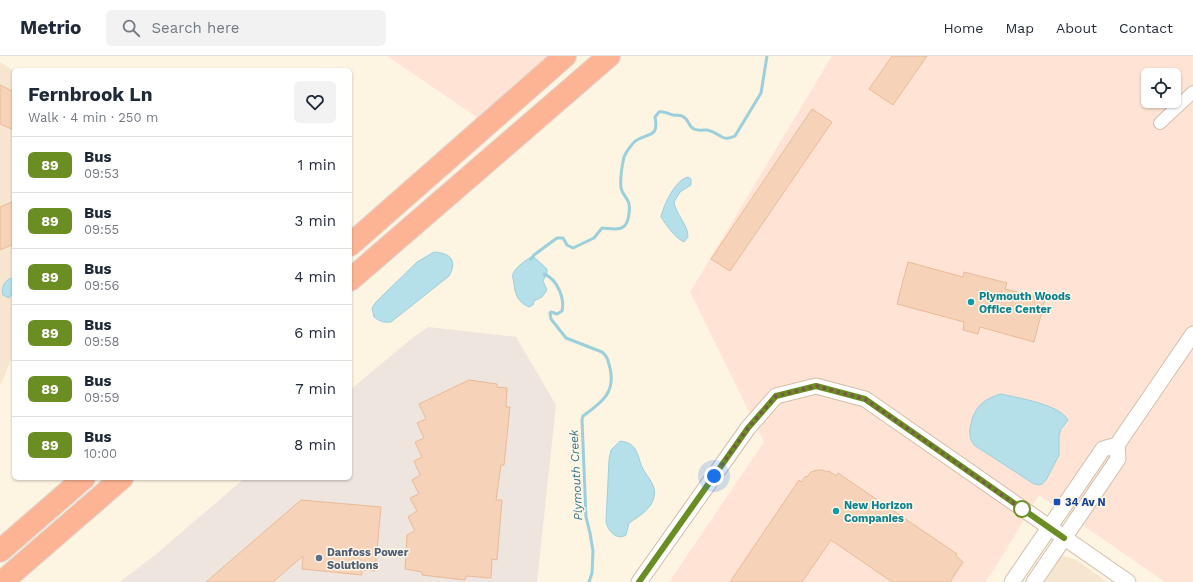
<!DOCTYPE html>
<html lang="en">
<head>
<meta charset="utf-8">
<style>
  :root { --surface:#fff; --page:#f2f2f3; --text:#1f2937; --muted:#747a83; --line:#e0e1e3 }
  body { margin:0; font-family:"Work Sans",sans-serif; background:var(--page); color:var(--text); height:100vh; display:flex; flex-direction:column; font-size:15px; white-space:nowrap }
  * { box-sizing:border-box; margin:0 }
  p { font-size:13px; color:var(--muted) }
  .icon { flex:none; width:22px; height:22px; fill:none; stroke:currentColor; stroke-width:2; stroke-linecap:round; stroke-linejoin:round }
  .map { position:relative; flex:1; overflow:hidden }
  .drawer { position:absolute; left:12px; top:12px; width:340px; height:412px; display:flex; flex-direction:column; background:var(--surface); border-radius:6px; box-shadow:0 1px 3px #0004 }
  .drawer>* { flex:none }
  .badge { padding:0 8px; border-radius:6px; font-size:14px; line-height:26px }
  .fabs { position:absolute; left:1141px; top:12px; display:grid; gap:8px }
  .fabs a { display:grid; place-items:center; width:40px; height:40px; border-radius:6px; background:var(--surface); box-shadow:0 1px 3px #0004; font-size:20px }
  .you { position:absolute; width:20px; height:20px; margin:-10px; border:3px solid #fff; border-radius:50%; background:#1a73e8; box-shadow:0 0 0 6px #1a73e833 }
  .map>.badge { position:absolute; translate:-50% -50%; box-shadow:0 0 0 2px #fff }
  .round { display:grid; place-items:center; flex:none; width:42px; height:42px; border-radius:6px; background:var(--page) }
  .headline { display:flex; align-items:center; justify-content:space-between; height:68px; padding:0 16px }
  h1 { font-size:19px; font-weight:700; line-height:30px }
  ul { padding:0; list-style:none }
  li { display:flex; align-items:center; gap:12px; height:56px; padding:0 16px; border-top:1px solid var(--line) }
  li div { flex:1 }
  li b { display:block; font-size:15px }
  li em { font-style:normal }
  li .badge { min-width:44px; font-weight:700; text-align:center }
  header { display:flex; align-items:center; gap:24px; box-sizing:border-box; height:56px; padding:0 20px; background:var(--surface); border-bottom:1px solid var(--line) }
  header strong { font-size:19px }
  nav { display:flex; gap:22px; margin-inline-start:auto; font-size:14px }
  .search { width:280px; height:36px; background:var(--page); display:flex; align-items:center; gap:10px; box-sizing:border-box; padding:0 14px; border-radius:6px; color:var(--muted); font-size:15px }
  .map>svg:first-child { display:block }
  .residential { fill:#f6e6d0 }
  .commercial { fill:#ffe4d5; fill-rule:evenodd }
  .industrial { fill:#ede5de }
  .water { fill:#b5dfe9; stroke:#9bcfdc }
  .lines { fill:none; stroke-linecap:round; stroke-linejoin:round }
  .stream { stroke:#9bcfdc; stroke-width:3 }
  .building { fill:#f6d3b8; stroke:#e9ba97 }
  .minor-casing { stroke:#d2beaa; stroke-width:14 }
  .tertiary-casing { stroke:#d2beaa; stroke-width:17 }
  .motorway-casing { stroke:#dfd7d3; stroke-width:24 }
  .minor { stroke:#fff; stroke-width:12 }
  .tertiary { stroke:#fff; stroke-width:15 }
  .motorway { stroke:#fdb494; stroke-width:22 }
  .line-casing { stroke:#fff; stroke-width:9 }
  .line { stroke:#6b8e23; stroke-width:6 }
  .walk { stroke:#785a46; stroke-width:4; stroke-dasharray:0 7.2 }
  .culture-dot { fill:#0f9aa8; stroke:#fff8ea; stroke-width:1.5 }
  .transit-dot { fill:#1a4fb4; stroke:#fff8ea; stroke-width:1.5 }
  .stop-dot { fill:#fff; stroke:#6b8e23; stroke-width:2 }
  .service-dot { fill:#5c6f8a; stroke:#fff8ea; stroke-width:1.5 }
  .labels { text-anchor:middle; stroke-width:3; stroke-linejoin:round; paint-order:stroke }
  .culture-label { font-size:11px; font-weight:bold; fill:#0d838f; stroke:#fff8ea; text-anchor:start }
  .transit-label { font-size:11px; font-weight:bold; fill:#164399; stroke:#fff8ea; text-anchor:start }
  .service-label { font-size:11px; font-weight:bold; fill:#4e5e75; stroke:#fff8ea; text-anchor:start }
  .water-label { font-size:12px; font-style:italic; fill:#3b7786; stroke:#fff8ea }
</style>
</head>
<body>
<header>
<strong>Metrio</strong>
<div class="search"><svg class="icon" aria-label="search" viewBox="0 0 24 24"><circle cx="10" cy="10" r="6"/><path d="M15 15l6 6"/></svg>Search here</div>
<nav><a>Home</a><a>Map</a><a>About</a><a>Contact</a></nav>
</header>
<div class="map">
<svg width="1193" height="526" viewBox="0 0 1193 526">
  <rect width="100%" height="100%" fill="#fef4e2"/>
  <path class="residential" d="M0,6l14,9v282l-14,33z
    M1063,500l12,3 32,23h-67l13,-19z"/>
  <path class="commercial" d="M387,0h161l-70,62z
    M832,0h361v526h-28l-126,-87 -44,73 -10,14h-316l95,-140 -74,-150zM1148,19h26v26h-26z"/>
  <path class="industrial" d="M428,271l88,10 40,68 -19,177h-417l35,-27 90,-77h105v-88l60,-50z"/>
  <path class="water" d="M688,121l3,2v6l-11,7 -6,10c2,13 14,22 14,35l-4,5c-10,-5 -17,-16 -23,-25 2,-11 14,-37 27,-40z
    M434,196c16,1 24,8 15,24l-58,46c-7,1 -12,-1 -17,-5l-2,-9 4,-6 41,-40z
    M531,201h3l13,12v4l-4,8 4,9 -5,7 -8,4 -1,4 -4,2c-10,-4 -14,-12 -15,-23 0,-4 -3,-8 0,-12 3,-6 11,-11 17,-15z
    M11,222l3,2v11l-5,7 -6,-3c-2,-7 1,-14 8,-17z
    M1001,338c17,4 58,10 67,26l-7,9 -2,7v19l-13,25 -4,4 -3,1 -5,-1 -60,-39c-5,-8 -5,-13 -3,-21 3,-17 14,-26 30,-30z
    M620,385c19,2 17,16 23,28 5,9 14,17 11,28 -2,12 -16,20 -25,26l-3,12c-9,6 -18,-4 -20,-13l3,-62 2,-10z"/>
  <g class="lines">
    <path class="stream" d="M531,203l3,-4 23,-17h6l4,7 6,3 21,-10 8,-10c7,0 16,3 21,-1 6,-3 7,-18 6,-23 -1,-6 -8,-11 -8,-17 -1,-9 1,-21 3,-30 2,-5 9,-15 13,-17 12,-7 22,-3 18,-23l4,-5c6,-1 9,2 14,3 5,1 8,-1 12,3 4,3 4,9 9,11 4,2 9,1 13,1 13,2 14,13 28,6l26,-43 6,-37
      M544,218c13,5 21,24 18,37l-5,3 -6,-2 -1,1 1,6 15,19 36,14c6,5 6,9 8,16 6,25 -9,35 -27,48l-1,4 4,97 4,16 3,18 -1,22 -3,9"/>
  </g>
  <path class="building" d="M892,0h35l-34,49 -24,-16z
    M0,29l14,7v38l-14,-6z
    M812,53l20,13 -102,149 -19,-12z
    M14,145v43l-14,6v-43z
    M908,206l55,15 1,-5 43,11 -2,6 40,10 -11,43 -54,-15 -2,7 -15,-4 1,-8 -67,-18z
    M469,324l28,4v3l10,1 -1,19h4l-6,58h-3l-5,35h6l-5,60 -5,-1 -1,19 -25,-2 -1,4 -43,-5v-3l-17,-3 2,-34 8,-4 -7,-14 9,-6 -7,-13 9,-4 -7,-14 8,-5 -6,-14 8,-4 -7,-15 9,-4 -7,-15 9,-4 -7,-15z
    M817,414h5l6,2 1,-1 7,5 2,-3 119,81 -1,2 7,6 -13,20h-58l-61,-42 -29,42h-72l69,-102 2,2 5,-6 1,1 4,-5z
    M301,444l80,7 -6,64 -13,-1v5l-60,-6 1,-13 -30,26h-67z"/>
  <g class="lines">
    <defs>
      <path id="minor" d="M1160,67l33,-31"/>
      <path id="tertiary" d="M639,526l109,-154 28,-32 40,-10 49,13 263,183
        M1012,526l91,-133 14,-4
        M1034,526l84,-123 -1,-14 76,-111"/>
      <path id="motorway" d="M350,189l215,-189
        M350,224l259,-224
        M0,495l84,-73
        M2,526l120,-104"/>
    </defs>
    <use href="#minor" class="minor-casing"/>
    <use href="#tertiary" class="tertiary-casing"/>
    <use href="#motorway" class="motorway-casing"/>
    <use href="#minor" class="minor"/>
    <use href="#tertiary" class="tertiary"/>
    <use href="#motorway" class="motorway"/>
  </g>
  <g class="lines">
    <defs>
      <path id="line" d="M639,526l109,-154 28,-32 40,-10 49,13 199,139"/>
    </defs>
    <use href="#line" class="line-casing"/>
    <use href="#line" class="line"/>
    <path class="walk" d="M714,420l34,-48 28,-32 40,-10 49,13 157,110"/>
  </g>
  <g class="culture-dot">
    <circle cx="971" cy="246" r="4"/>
    <circle cx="836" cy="455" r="4"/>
  </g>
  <rect class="transit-dot" x="1053" y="442" width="8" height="8" rx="2"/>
  <circle class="stop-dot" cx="1022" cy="453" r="8"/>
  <circle class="service-dot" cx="319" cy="502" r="4"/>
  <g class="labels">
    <g class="culture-label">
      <text x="979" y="244">Plymouth Woods<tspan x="979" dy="13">Office Center</tspan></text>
      <text x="844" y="453">New Horizon<tspan x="844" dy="13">Companies</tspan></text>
    </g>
    <g class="transit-label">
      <text x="1065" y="450">34 Av N</text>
    </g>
    <g class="service-label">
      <text x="327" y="500">Danfoss Power<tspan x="327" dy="13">Solutions</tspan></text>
    </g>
    <g class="water-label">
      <text transform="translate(576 419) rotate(-93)" y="4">Plymouth Creek</text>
    </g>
  </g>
</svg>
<div class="fabs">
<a><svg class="icon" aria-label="locate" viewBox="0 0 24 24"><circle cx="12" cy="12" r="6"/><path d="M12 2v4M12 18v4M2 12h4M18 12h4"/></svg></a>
</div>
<div class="you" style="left:714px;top:420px"></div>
<section class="drawer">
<div class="headline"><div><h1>Fernbrook Ln</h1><p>Walk · 4 min · 250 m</p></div><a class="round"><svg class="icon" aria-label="heart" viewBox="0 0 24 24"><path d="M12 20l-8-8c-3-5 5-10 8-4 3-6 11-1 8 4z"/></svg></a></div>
<ul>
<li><span class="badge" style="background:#6b8e23;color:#fff">89</span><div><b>Bus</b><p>09:53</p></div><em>1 min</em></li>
<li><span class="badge" style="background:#6b8e23;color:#fff">89</span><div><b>Bus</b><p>09:55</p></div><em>3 min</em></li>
<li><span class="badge" style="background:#6b8e23;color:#fff">89</span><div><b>Bus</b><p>09:56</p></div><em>4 min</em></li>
<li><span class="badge" style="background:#6b8e23;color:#fff">89</span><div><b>Bus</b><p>09:58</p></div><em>6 min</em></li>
<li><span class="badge" style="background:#6b8e23;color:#fff">89</span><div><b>Bus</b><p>09:59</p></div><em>7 min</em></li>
<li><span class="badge" style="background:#6b8e23;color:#fff">89</span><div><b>Bus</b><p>10:00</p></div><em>8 min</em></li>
</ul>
</section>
</div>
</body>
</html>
